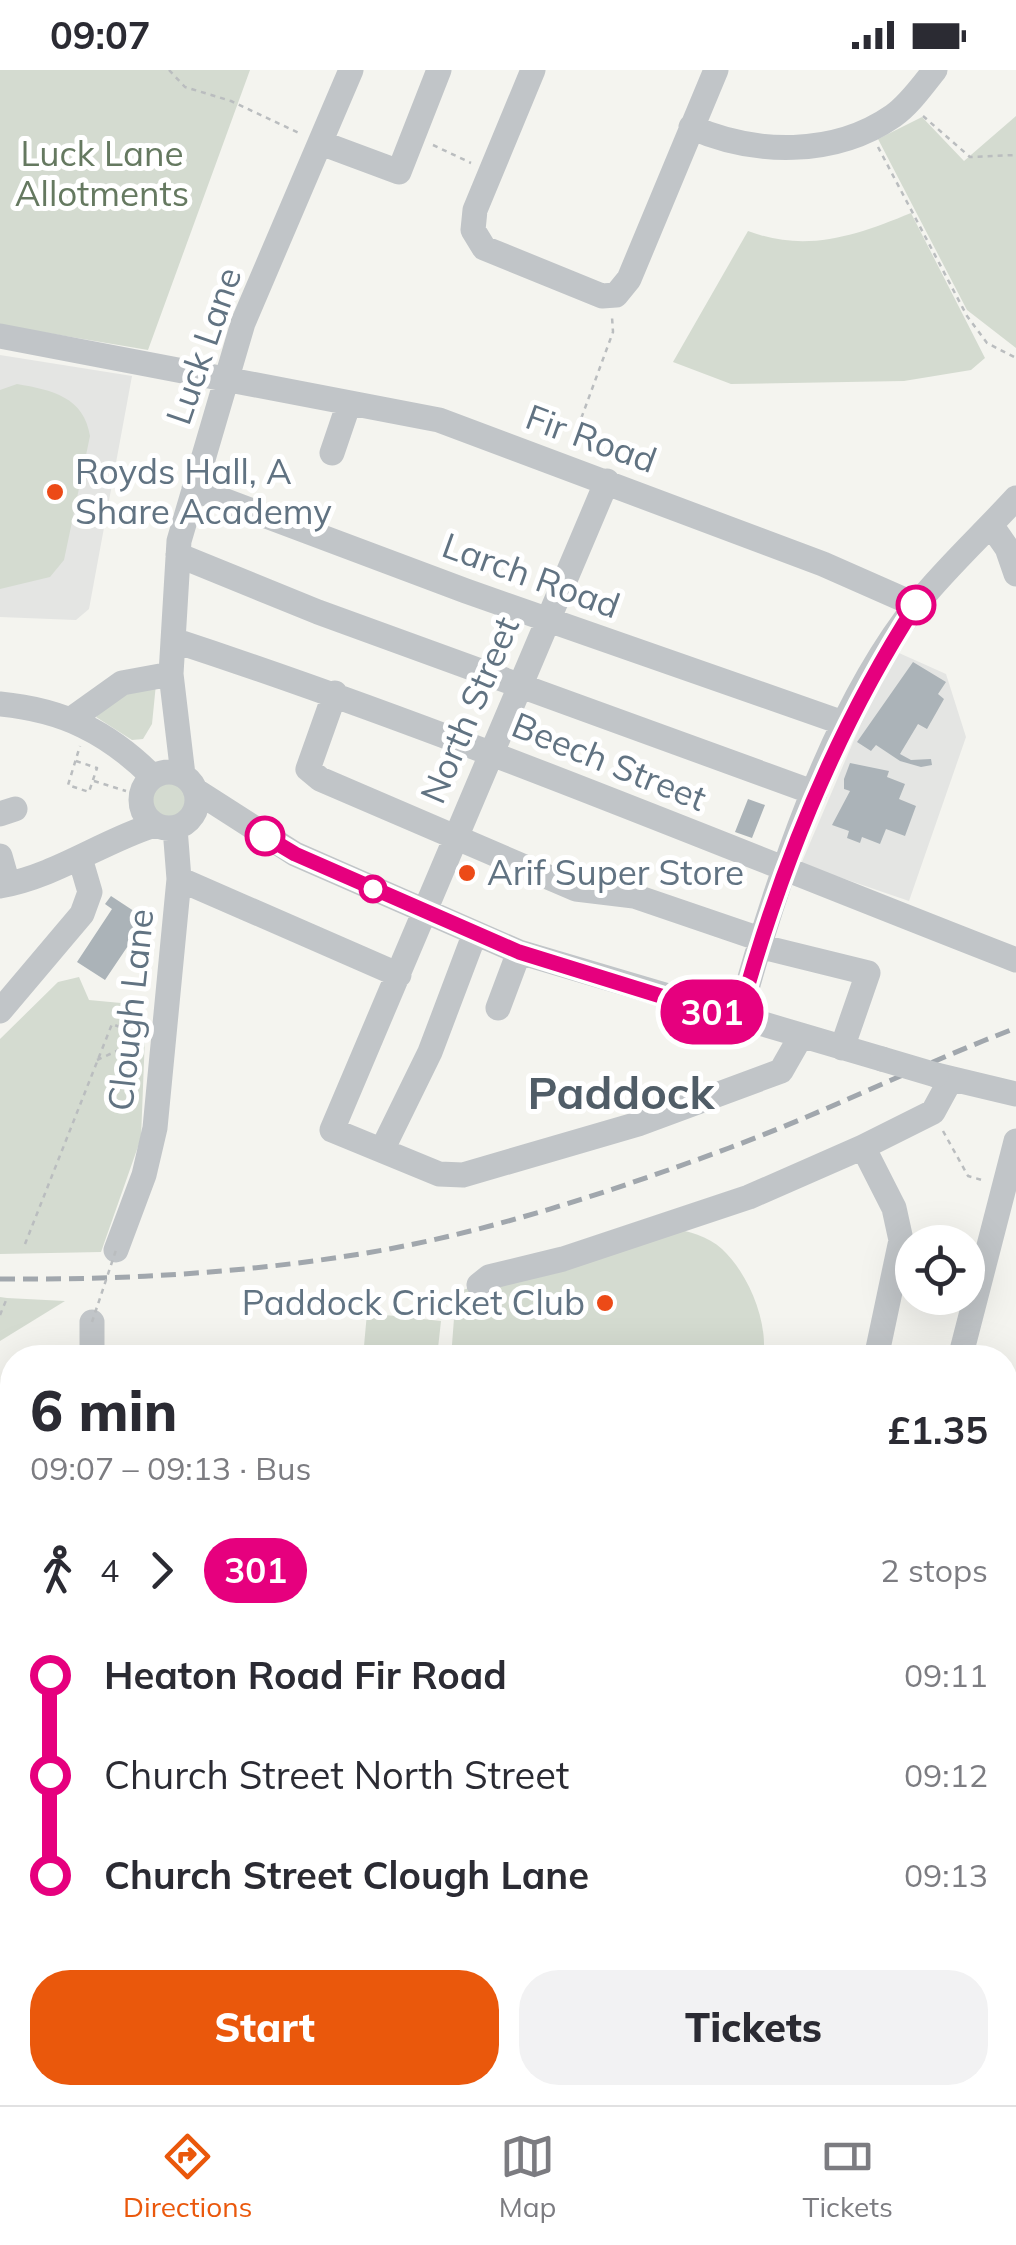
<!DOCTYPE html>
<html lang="en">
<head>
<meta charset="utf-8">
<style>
  :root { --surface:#fff; --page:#f2f2f3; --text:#2b2b33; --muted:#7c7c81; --line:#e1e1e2; --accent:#ea580c }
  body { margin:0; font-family:Mulish,sans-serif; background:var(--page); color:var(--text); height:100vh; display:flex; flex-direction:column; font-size:38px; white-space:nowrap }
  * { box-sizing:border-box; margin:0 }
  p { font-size:32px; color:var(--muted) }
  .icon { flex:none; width:55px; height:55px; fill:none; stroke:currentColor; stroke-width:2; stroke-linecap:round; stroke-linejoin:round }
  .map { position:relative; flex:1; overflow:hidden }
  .panel { position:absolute; left:0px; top:1275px; width:1018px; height:760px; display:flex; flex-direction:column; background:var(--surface); border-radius:40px 40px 0 0; box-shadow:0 10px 40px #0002 }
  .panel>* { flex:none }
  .badge { padding:0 20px; border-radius:32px; font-size:35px; line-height:65px }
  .buttons { position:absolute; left:895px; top:1155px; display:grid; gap:20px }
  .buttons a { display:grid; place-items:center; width:90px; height:90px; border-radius:50%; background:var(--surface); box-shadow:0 10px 40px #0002; font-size:50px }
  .map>.badge { position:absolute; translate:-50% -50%; box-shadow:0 0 0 5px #fff }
  .legs { display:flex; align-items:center; gap:15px; height:110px; padding:0 30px; font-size:32px }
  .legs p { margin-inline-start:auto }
  .summary { display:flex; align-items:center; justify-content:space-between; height:170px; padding:0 30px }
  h1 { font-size:55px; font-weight:800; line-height:75px }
  .primary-button { display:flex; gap:20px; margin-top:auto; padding:20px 30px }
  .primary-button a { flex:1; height:115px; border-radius:40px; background:var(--accent); color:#fff; font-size:40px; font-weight:800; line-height:115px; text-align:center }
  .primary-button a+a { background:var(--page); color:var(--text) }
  ul { padding:0 30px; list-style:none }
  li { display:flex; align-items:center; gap:35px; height:100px; font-size:38px }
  li i { display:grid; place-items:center; width:15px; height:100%; margin:0 12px; background:currentColor }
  li i::after { content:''; width:25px; height:25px; margin:-12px; border:8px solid; border-radius:50%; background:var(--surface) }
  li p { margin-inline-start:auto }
  li:first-child i { background:linear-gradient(#0000 50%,currentColor 0) }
  li:last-child i { background:linear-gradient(currentColor 50%,#0000 0) }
  .status { display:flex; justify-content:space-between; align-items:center; height:70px; padding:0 50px; background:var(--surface); direction:ltr }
  .status svg { height:28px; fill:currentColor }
  .tabs { display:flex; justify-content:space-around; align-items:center; height:140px; border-top:2px solid var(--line); background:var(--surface); font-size:28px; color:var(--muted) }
  .tabs a { display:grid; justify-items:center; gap:5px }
  .tabs .on { color:var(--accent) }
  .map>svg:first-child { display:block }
  .built { fill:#e4e5e3 }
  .green { fill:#d4dbd0 }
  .water { fill:#bcc7cc }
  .building { fill:#abb3b8 }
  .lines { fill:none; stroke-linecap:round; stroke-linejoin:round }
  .major-casing { stroke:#b4b8bc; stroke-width:35 }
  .path { stroke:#babdbf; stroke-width:2.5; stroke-dasharray:5 5; stroke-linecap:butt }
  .minor { stroke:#c1c5c8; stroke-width:25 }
  .major { stroke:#fff; stroke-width:30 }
  .rail { stroke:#a1a7ad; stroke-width:5; stroke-dasharray:15 8; stroke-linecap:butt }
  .path-bridge { stroke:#babdbf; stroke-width:2.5; stroke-dasharray:5 5; stroke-linecap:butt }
  .minor-bridge { stroke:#c1c5c8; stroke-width:25 }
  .line-1-casing { stroke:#fff; stroke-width:22 }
  .line-1 { stroke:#e6007e; stroke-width:15 }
  .poi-dot { fill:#ec4a17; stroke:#fff; stroke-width:4 }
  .stop-1-dot { fill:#fff; stroke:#e6007e; stroke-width:5 }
  .labels { text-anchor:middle; stroke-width:10; stroke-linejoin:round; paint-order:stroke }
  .park-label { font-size:35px; fill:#657960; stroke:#fff }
  .street-label { font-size:35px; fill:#617382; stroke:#fff }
  .poi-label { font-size:35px; fill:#617382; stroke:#fff; text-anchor:start }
  .district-label { font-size:45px; font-weight:bold; fill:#505d67; stroke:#fff }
</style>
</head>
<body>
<div class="status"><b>09:07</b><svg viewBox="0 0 49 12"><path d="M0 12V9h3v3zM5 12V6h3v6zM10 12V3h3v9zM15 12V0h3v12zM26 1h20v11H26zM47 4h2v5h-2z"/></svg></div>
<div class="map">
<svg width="1016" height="2035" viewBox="0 0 1016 2035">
  <rect width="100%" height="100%" fill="#f4f4ef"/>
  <path class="built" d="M0,285l132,21 -43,233 -13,11 -76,-3z
    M899,583l47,21 20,63 -57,164 -108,-37 71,-166z"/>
  <path class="green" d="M0,0h250l-102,280 -148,-25z
    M1016,46v232l-49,-38 -89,-171 44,-22 42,44z
    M911,143l74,145 -14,12 -67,11 -173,3 -58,-22 75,-131c58,22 107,5 163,-18z
    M17,314c35,6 67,13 73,52l-26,124 -14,17 -50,12v-199z
    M156,614l-4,40 -9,15 -11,1 -36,-23 27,-24z
    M151 729a19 19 0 1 1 38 0a19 19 0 1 1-38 0Z
    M79,907l10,23 32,3 24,33 -4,102 -40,114 -101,2v-215l58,-57z
    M670,1158c18,3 38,8 52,21 26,24 47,73 41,109h-312l5,-66z
    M0,1227l7,1 58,3 -65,40z
    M367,1243l74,8 -4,36h-74z
    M0,1366l12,29v388l-12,2z
    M1016,1512v156l-7,-5 -4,6v-154z
    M1016,1778v73l-11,1v-73z
    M0,1827h12v83l-12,2z
    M58,2022h428v1l-59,12h-386z
    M781,2023h91l3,12h-92z"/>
  <path class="water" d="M12,1696v32l-12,10v-33z"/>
  <path class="building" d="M913,592l33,20 -8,12 6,5 -17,30 -9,-5 -18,30 11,6 20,-1 1,6 -11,2 -21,-6 -24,-16 -5,6 -14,-9z
    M850,693l39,8 -2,6 18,7 -6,15 17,7 -11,30 -19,-7 -6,15 -18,-7 -2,6 -13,-5 2,-7 -17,-6 18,-34 -6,-2v-10z
    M748,729l17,6 -13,33 -17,-6z
    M111,826l35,23 -41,61 -28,-18 35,-53 -7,-5z
    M676,2022h59l2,13h-35l-1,-8 -23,4z"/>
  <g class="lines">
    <defs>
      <path id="major" d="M1005,1877l11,-1
        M0,1992l12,-2"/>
    </defs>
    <use href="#major" class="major-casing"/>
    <path class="path" d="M169,0l16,17 46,14 70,33
      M923,46l47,41 46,-2
      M433,75l38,18
      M878,77l89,169 20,27 29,15
      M571,376l42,-114 -1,-15
      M76,691l21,7 -8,24 -21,-7 12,-39
      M94,711l32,10
      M97,990l24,-11 3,31 14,-30 6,1
      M943,1061l25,45 14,4
      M25,1174l87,-220 29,11
      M0,1245l7,-17
      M0,1402l12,5
      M0,1410l12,17
      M1005,1646l11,7
      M1005,1767l11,1
      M1005,1785l11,-4
      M0,1811h12
      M49,2022l3,13"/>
    <path class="minor" d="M533,0l-58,140 -2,20 11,18 118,48 14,-1 13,-16 87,-209
      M691,57c63,28 143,30 202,-11 16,-11 30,-31 42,-46
      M321,73l78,29 40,-102
      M0,266l439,84 384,144 93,41
      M332,383l17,-50
      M607,411l-275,649 107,44 24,1 175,-51 143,-53 20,-35
      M194,419l272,102 380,133
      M991,455l16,23 9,26
      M178,485l140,57 497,181
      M173,570c286,94 563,211 843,320
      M335,623l-27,76 12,10 256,110 58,7 126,43
      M0,634c63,6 108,28 153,73
      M73,648l49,-35 49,-9
      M141 730a28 28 0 1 1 56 0a28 28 0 1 1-56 0Z
      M183,705l-12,-101 8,-133 64,-218 108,-253
      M195,720l100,64 224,98 363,107
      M0,744l15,-5
      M0,786l8,28
      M179,809l220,96
      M0,816c56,-10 101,-44 154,-61
      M758,876l110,27 -26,75
      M498,938l21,-56
      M0,941l82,-97 8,-22 -10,-34
      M738,950c36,-131 93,-310 180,-417 30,-37 66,-70 98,-105
      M936,1005l80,19
      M863,1077l31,61 7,32 -25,118
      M382,1080l48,-98 45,-119
      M116,1180l28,-75 11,-47 24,-249 -4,-51
      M479,1215l10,-8 74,-18 186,-62 114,-50 70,-35 18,-33
      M92,1288v-36
      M960,1288l56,-217
      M1005,1333l11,1
      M1005,1476l11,-1
      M1005,1731l11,-3"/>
    <use href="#major" class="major"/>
    <path class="rail" d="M0,1209c114,1 228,-5 341,-22 131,-19 264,-63 388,-109 97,-36 190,-83 287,-120"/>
    <path class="path-bridge" d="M92,1252l24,-72"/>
    <path class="minor-bridge" d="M882,989l54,16"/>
  </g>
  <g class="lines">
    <defs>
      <path id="line-1" d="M265,766l30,18 224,98 219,68c40,-147 95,-287 178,-415"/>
    </defs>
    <use href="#line-1" class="line-1-casing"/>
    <use href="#line-1" class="line-1"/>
  </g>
  <g class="poi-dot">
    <circle cx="55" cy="422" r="10"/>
    <circle cx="467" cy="803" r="10"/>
    <circle cx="605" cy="1233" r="10"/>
  </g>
  <g class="stop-1-dot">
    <circle cx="916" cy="535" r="18"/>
    <circle cx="265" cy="766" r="18"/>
    <circle cx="373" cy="819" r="12"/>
  </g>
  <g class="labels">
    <g class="park-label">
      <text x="102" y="96">Luck Lane<tspan x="102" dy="40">Allotments</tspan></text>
    </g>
    <g class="street-label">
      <text transform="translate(204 276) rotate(-71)" y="12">Luck Lane</text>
      <text transform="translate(591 369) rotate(20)" y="12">Fir Road</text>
      <text transform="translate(531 506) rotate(20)" y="12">Larch Road</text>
      <text transform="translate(470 640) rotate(-67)" y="12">North Street</text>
      <text transform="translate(609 692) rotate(22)" y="12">Beech Street</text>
      <text transform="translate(131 940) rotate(-84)" y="12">Clough Lane</text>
    </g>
    <g class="poi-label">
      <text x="75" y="414">Royds Hall, A<tspan x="75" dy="40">Share Academy</tspan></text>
      <text x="487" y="815">Arif Super Store</text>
      <text x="585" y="1245" text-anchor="end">Paddock Cricket Club</text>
    </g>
    <g class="district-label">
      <text x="621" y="1039">Paddock</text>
    </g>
  </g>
</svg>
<div class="buttons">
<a><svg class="icon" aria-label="locate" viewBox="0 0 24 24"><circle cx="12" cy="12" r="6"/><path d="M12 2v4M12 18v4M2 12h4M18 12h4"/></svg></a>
</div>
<b class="badge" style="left:712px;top:942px;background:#e6007e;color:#fff">301</b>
<section class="panel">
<div class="summary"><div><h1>6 min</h1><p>09:07 – 09:13 · Bus</p></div><b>£1.35</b></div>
<div class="legs"><svg class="icon" aria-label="walk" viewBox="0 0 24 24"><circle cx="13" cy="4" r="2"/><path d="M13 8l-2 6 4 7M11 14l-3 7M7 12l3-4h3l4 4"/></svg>4<svg class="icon" aria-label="forward" viewBox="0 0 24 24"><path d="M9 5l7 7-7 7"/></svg><b class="badge" style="background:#e6007e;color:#fff">301</b><p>2 stops</p></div>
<ul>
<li><i style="color:#e6007e"></i><b>Heaton Road Fir Road</b><p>09:11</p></li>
<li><i style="color:#e6007e"></i><span>Church Street North Street</span><p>09:12</p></li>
<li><i style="color:#e6007e"></i><b>Church Street Clough Lane</b><p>09:13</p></li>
</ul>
<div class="primary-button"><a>Start</a><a>Tickets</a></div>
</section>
</div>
<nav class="tabs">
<a class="on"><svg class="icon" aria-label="directions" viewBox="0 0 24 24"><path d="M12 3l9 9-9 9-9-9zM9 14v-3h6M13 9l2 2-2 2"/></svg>Directions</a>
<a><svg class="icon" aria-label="map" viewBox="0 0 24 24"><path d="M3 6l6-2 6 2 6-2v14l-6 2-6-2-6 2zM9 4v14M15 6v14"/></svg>Map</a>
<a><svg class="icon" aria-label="tickets" viewBox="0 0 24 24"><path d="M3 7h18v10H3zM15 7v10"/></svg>Tickets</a>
</nav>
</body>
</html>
